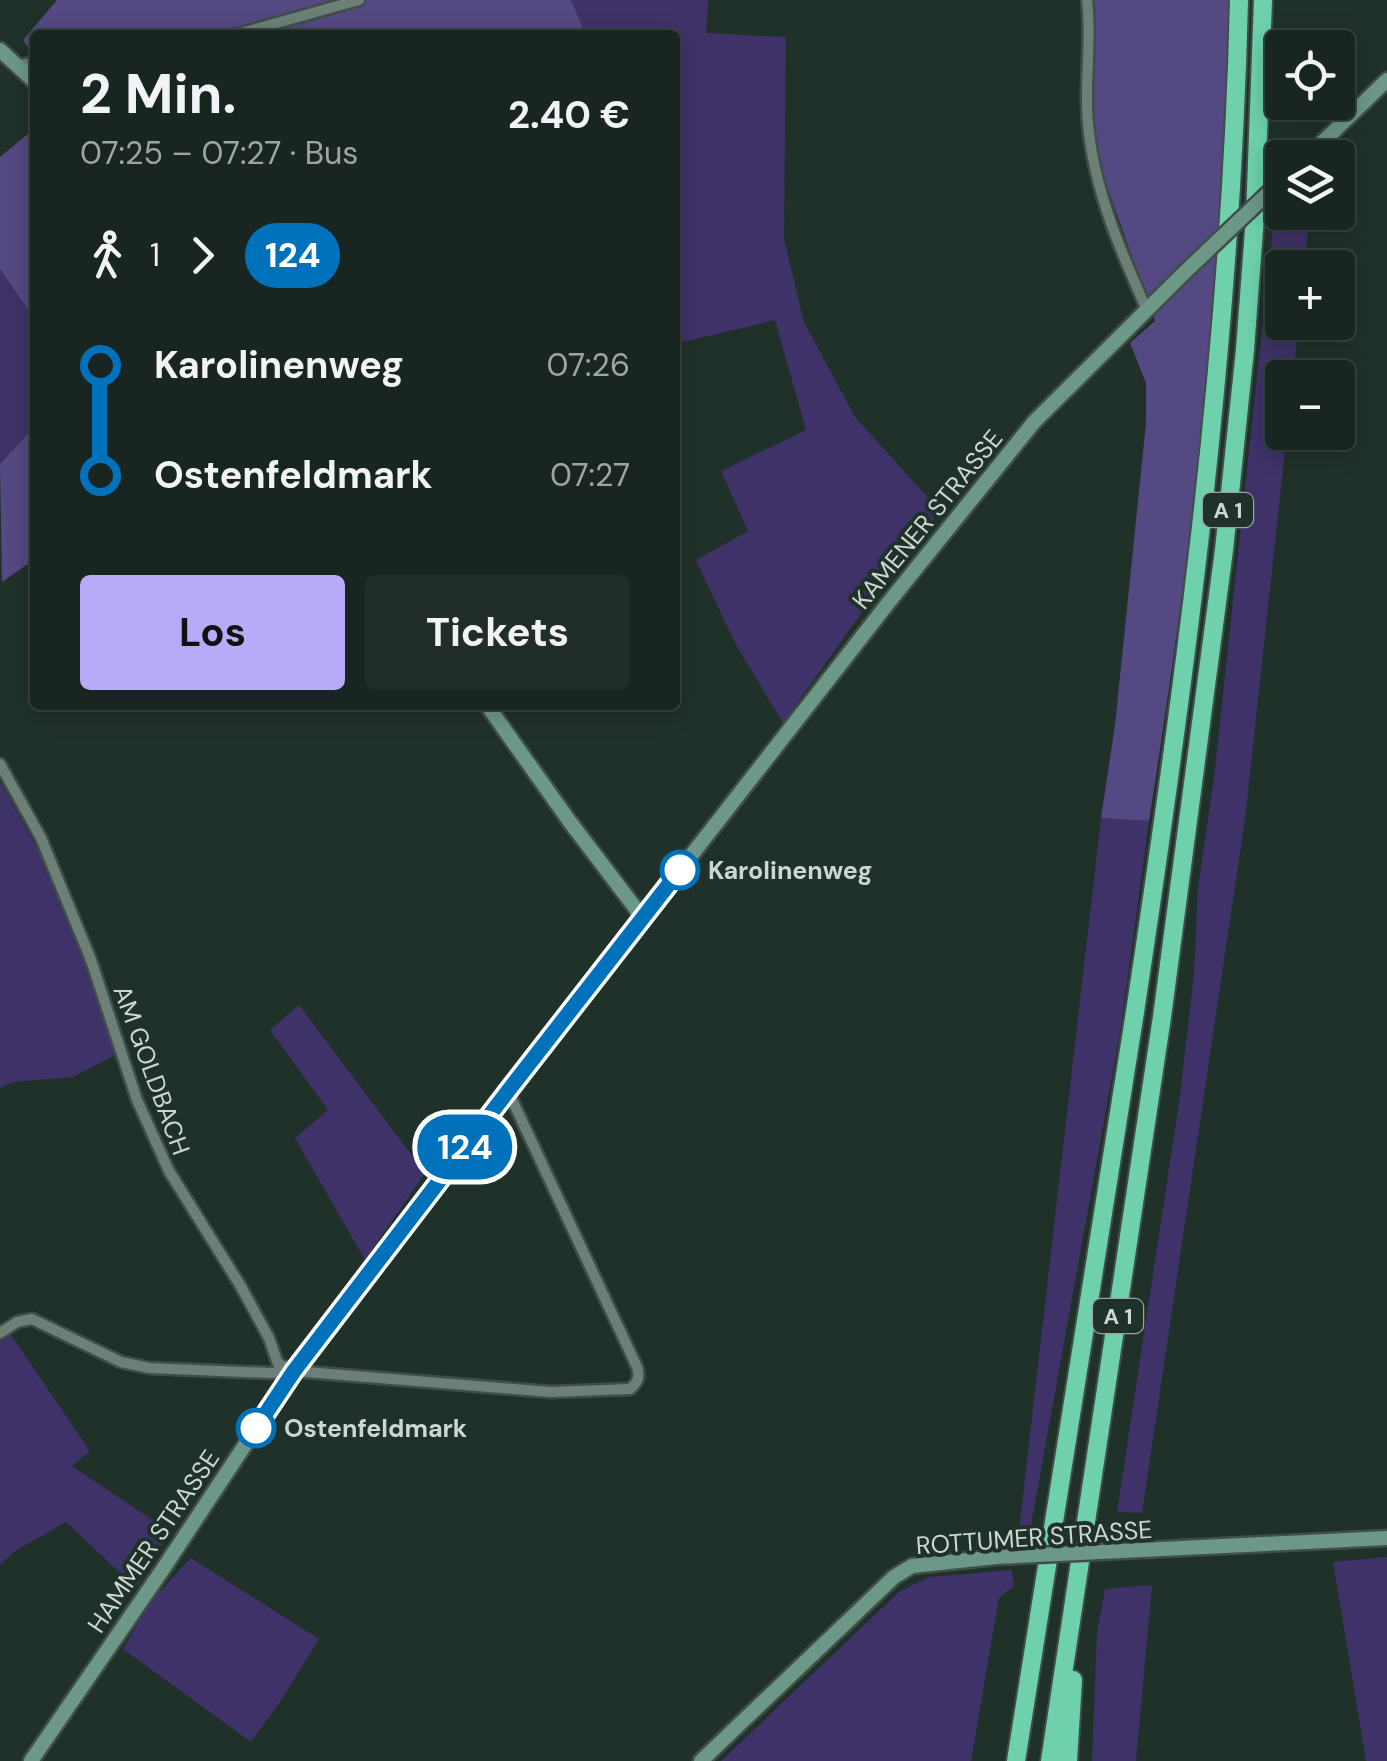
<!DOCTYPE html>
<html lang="de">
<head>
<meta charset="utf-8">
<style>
  :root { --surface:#182520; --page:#212d29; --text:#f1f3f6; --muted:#9fa5a5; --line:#36423e; --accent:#b7abf7 }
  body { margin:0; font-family:"DM Sans",sans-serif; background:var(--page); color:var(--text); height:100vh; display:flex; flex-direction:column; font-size:38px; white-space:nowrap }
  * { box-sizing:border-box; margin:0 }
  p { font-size:32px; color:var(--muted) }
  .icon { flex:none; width:55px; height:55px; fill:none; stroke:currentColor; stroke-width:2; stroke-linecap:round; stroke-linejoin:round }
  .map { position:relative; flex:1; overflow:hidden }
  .panel { position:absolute; left:30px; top:30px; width:650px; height:680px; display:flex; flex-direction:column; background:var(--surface); border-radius:10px; box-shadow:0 5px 25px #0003,0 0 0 2px var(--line) }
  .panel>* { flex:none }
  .badge { padding:0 20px; border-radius:32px; font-size:35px; line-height:65px }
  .fabs { position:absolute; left:1265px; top:30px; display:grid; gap:20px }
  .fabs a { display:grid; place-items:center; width:90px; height:90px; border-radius:10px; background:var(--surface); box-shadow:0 5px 25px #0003,0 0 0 2px var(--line); font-size:50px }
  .map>.badge { position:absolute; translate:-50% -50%; box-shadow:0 0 0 5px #fff }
  .legs { display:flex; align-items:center; gap:15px; height:110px; padding:0 50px; font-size:32px }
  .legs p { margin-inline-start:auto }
  .summary { display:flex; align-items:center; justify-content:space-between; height:170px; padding:0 50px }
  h1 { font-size:55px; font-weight:700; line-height:75px }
  .button { display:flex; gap:20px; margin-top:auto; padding:20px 50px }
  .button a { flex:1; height:115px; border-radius:10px; background:var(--accent); color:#111; font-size:40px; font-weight:700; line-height:115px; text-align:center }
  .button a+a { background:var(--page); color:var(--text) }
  ul { padding:0 50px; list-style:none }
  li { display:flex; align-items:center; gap:35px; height:110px; font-size:38px }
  li i { display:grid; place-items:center; width:15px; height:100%; margin:0 12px; background:currentColor }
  li i::after { content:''; width:25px; height:25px; margin:-12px; border:8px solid; border-radius:50%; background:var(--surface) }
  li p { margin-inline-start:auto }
  li:first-child i { background:linear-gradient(#0000 50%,currentColor 0) }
  li:last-child i { background:linear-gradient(currentColor 50%,#0000 0) }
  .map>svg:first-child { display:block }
  .green { fill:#3e3268 }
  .forest { fill:#544982 }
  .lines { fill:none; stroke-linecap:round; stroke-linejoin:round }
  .street-casing { stroke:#3f4e48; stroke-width:15 }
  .secondary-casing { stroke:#3f4e48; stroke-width:19 }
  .highway-casing { stroke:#3f4e48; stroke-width:22 }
  .street { stroke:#6c8077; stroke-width:10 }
  .secondary { stroke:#6d9887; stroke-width:14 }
  .highway { stroke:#6ed1ac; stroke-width:18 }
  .secondary-bridge-casing { stroke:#3f4e48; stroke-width:19; stroke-linecap:butt }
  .secondary-bridge { stroke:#6d9887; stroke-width:14 }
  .line-1-casing { stroke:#fff; stroke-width:22 }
  .line-1 { stroke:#0072bc; stroke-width:15 }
  .stop-1-dot { fill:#fff; stroke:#0072bc; stroke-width:5 }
  .labels { text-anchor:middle; stroke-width:8; stroke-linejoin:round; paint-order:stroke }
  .shield { fill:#20312a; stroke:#98a5a0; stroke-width:2.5 }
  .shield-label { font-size:22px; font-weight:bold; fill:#ccd7d2 }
  .street-label { font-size:25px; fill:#ccd7d2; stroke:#20312a }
  .stop-label { font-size:25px; font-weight:bold; fill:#ccd7d2; stroke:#20312a; text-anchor:start }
</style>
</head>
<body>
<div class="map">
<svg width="1387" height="1761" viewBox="0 0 1387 1761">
  <rect width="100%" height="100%" fill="#20312a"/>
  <path class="green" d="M571,0h137l-2,33 80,4 -2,202 20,83 51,95 85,94 -63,80 -94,132 -48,-80 -39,-83 52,-29 -27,-60 85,-41 -31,-110 -100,24v-309h-89z
    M1282,202v10l28,1 -6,54 -22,1v54l17,1 -6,54 -11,1v54l5,1 -42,386 -103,694 -25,-1 63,-416 14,-123 4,-86 16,-109 61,-569z
    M0,269l35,51v106l-35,38z
    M0,781l51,92 37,90 27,92 -42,22 -60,5 -13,6z
    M1101,818l48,3 -28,206 -91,504 -11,-1z
    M299,1005l126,168 -60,87 -70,-122 33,-28 -58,-80z
    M9,1332l81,119 -18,15 98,66 -34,56 -70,-66 -51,29 -15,14v-225z
    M1387,1557v204h-21l-33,-199z
    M191,1558l128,81 -37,60 -31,43 -128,-93 28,-48z
    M1012,1570l2,16 -15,12 -28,163h-250l179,-170 30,-14z
    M1152,1585l-16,176h-44l5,-128 8,-44z"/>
  <path class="forest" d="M57,0h514l15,35h-551v22l-12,-17z
    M1094,0h137c-4,275 -40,550 -82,821l-48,-3 14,-93 31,-302v-40l-16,-40 25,-22 -59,-165 -5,-56z
    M35,128v192l-35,-51v-112z
    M35,426v133l-33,23 -2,-118z"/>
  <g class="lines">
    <defs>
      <path id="street" d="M1087,0c5,41 -3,83 1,124 6,65 32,126 58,184
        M234,35l125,-35
        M18,65l17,-2
        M0,764l41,74 50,122 46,140 32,71 71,114 29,53 9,26 15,6
        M0,1333l17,-11 15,-3 89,43 28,6 122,5 23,-2 257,21 79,-3c8,-7 10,-12 7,-22l-129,-276"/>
      <path id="secondary" d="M0,50l35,32
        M1306,158l81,-78
        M487,705l83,117 73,96
        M1121,1551l266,-13
        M31,1761l132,-192 131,-198 222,-291 373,-478 145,-180 152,-151
        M701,1761l193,-184 18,-11 84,-9"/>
      <path id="highway" d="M1016,1761c39,-250 80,-499 119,-749 51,-336 96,-672 104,-1012
        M1050,1761l112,-744 62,-467 21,-200 10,-133 8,-217
        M1068,1761l5,-81"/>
    </defs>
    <use href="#street" class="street-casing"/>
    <use href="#secondary" class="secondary-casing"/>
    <use href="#highway" class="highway-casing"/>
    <use href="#street" class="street"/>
    <use href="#secondary" class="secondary"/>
    <use href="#highway" class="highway"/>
    <defs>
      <path id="secondary-bridge" d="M1186,271l96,-91
        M996,1557l125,-6"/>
    </defs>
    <use href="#secondary-bridge" class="secondary-bridge-casing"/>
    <use href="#secondary-bridge" class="secondary-bridge"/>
  </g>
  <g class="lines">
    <defs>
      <path id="line-1" d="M256,1428l38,-57 214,-280 172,-221"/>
    </defs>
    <use href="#line-1" class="line-1-casing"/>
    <use href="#line-1" class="line-1"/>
  </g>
  <g class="stop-1-dot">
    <circle cx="680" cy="870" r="18"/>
    <circle cx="256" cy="1428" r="18"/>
  </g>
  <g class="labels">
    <g class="shield">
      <rect x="1203" y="493" width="50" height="34" rx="8"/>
      <rect x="1093" y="1299" width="50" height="34" rx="8"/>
    </g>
    <g class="shield-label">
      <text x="1228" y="518">A 1</text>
      <text x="1118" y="1324">A 1</text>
    </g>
    <g class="street-label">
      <text transform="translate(927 519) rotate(-51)" y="9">KAMENER STRASSE</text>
      <text transform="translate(152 1070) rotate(70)" y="9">AM GOLDBACH</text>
      <text transform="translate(1034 1537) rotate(-4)" y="9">ROTTUMER STRASSE</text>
      <text transform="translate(153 1541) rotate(-56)" y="9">HAMMER STRASSE</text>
    </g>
    <g class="stop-label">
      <text x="708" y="879">Karolinenweg</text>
      <text x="284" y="1437">Ostenfeldmark</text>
    </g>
  </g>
</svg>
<div class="fabs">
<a><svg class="icon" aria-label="locate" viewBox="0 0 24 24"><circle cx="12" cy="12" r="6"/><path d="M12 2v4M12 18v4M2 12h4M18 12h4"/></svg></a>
<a><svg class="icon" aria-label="layers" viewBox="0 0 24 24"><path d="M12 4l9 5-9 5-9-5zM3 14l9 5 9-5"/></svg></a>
<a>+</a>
<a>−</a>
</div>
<b class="badge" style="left:465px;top:1147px;background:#0072bc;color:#fff">124</b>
<section class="panel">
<div class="summary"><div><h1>2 Min.</h1><p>07:25 – 07:27 · Bus</p></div><b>2.40 €</b></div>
<div class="legs"><svg class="icon" aria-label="walk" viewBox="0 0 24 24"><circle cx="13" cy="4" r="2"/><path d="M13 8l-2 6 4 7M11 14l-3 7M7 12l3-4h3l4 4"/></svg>1<svg class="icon" aria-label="forward" viewBox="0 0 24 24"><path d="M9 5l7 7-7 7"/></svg><b class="badge" style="background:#0072bc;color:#fff">124</b></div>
<ul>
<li><i style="color:#0072bc"></i><b>Karolinenweg</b><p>07:26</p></li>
<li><i style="color:#0072bc"></i><b>Ostenfeldmark</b><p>07:27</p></li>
</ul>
<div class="button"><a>Los</a><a>Tickets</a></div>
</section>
</div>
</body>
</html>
